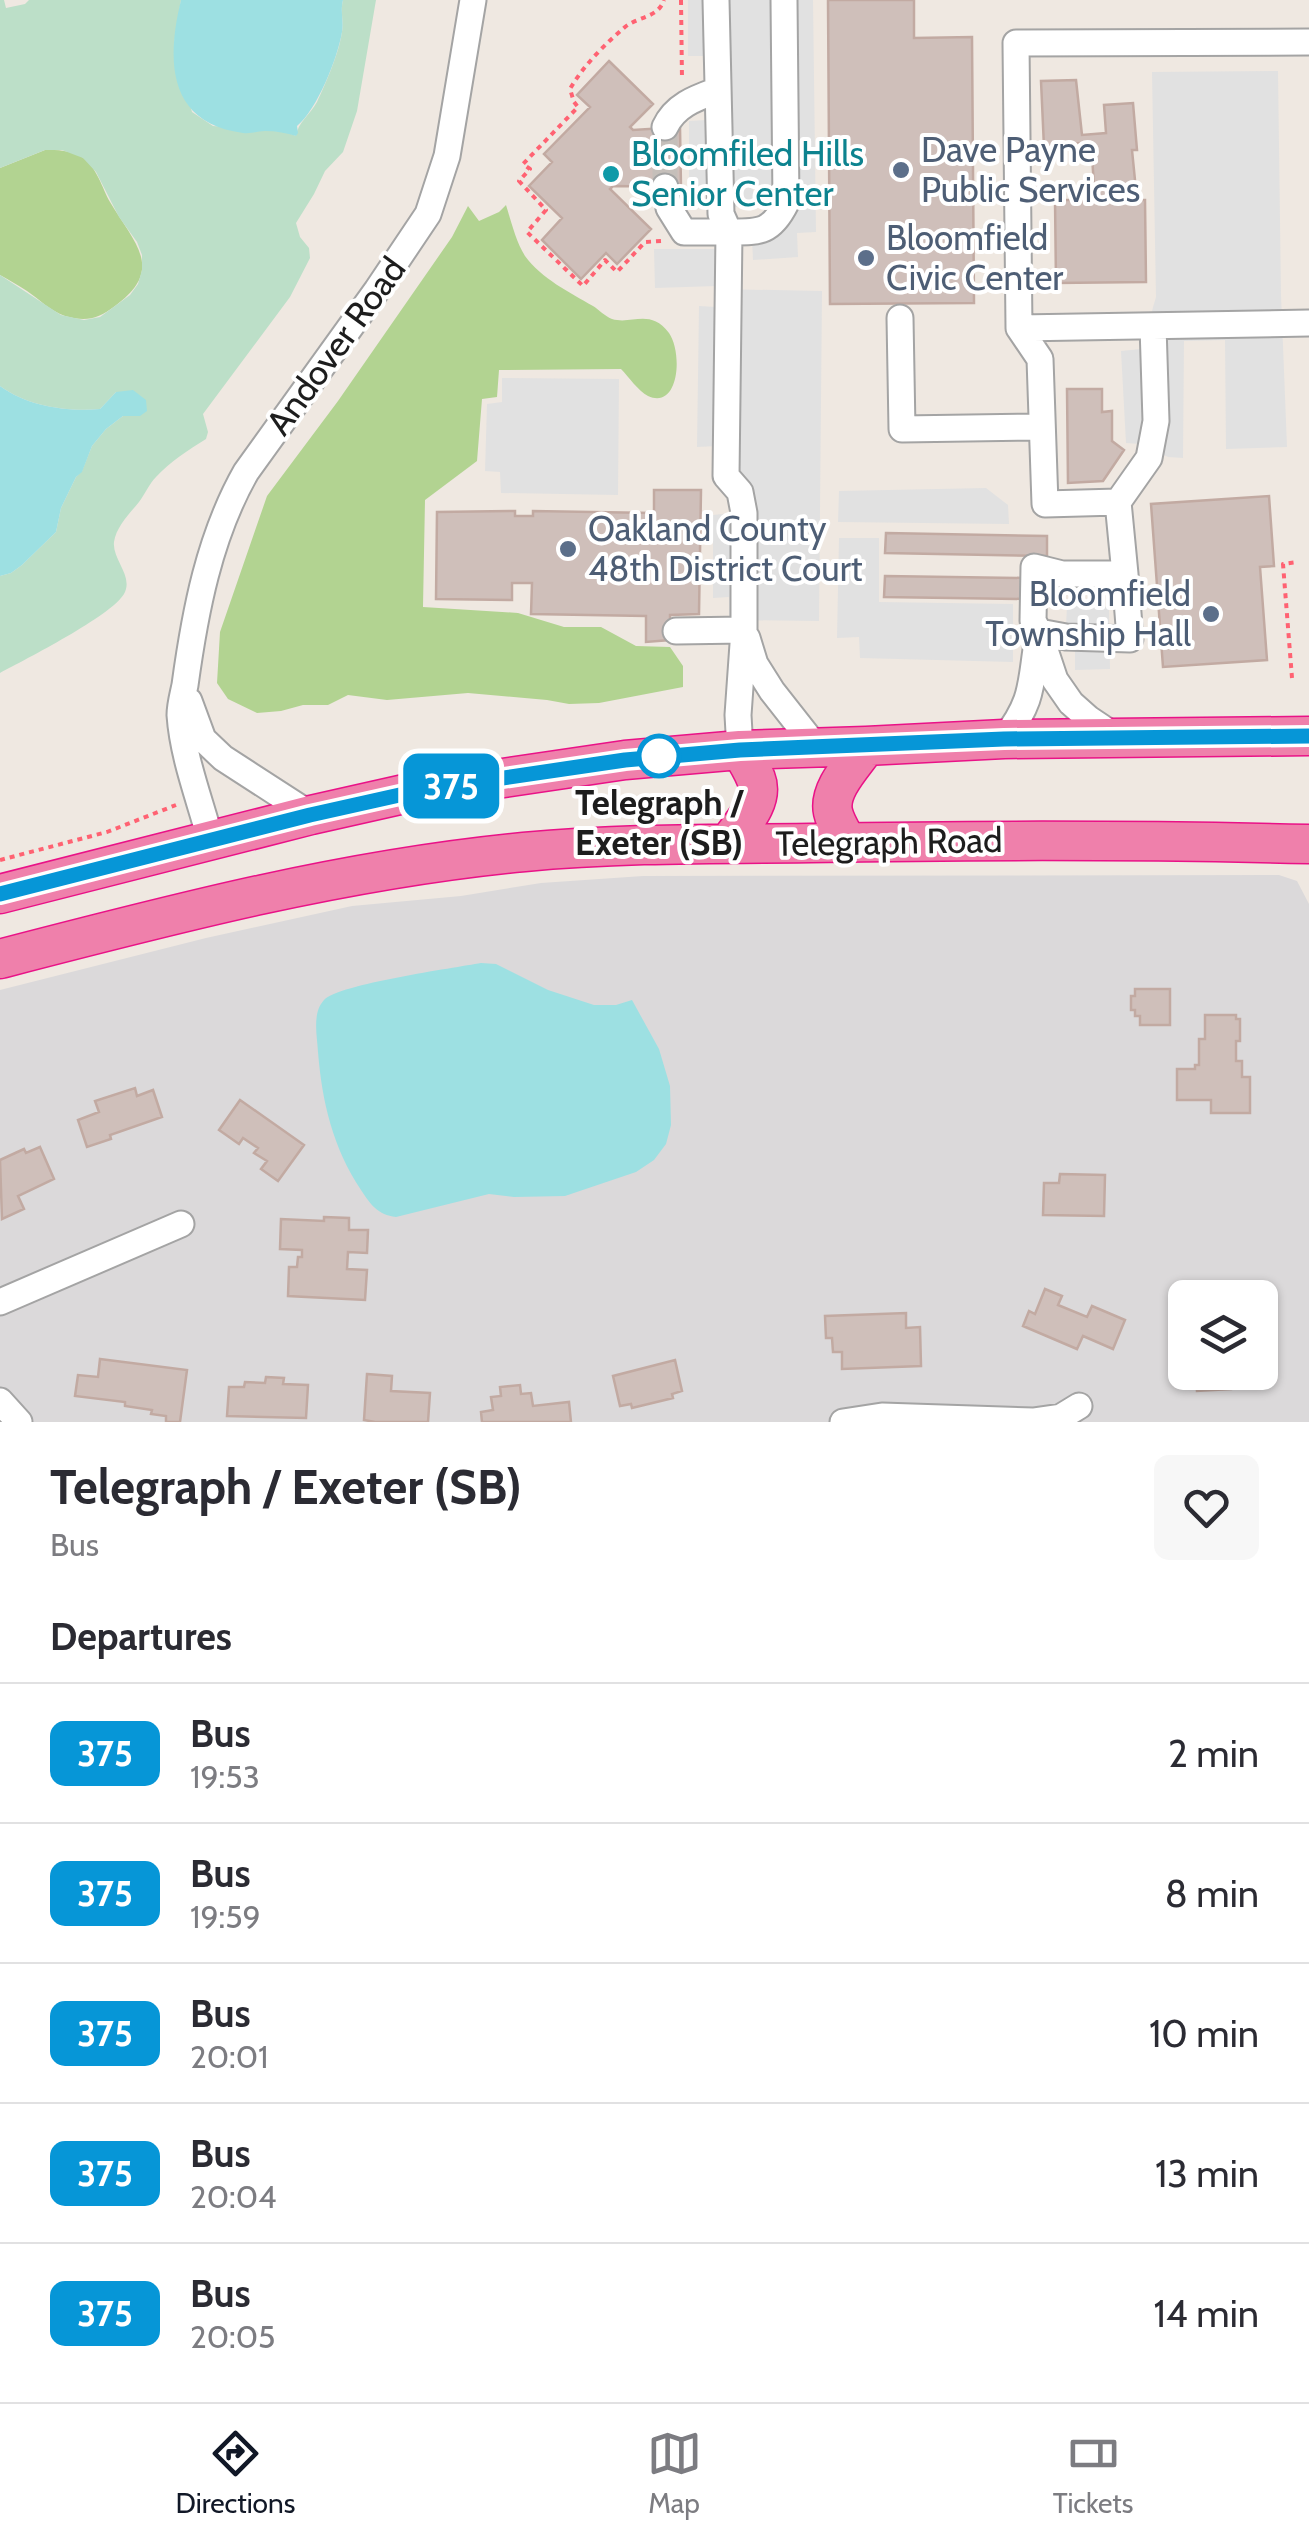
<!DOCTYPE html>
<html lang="en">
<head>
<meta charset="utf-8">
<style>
  :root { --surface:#fff; --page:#f7f7f7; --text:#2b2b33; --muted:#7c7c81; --line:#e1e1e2; --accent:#111827 }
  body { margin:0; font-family:Cabin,sans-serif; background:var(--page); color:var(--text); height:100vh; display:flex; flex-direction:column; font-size:38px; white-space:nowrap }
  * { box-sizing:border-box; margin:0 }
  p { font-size:32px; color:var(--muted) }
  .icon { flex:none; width:55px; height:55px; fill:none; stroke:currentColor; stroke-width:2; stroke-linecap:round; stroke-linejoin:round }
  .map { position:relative; height:1422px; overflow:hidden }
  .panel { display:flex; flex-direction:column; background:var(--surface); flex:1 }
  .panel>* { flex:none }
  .badge { padding:0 20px; border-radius:15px; font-size:35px; line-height:65px }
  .fabs { position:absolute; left:1168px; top:1280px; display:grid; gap:20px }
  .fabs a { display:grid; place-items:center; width:110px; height:110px; border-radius:15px; background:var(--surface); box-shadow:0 2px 8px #0004; font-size:50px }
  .map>.badge { position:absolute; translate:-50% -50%; box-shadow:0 0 0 5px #fff }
  h2 { padding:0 50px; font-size:38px; line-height:90px }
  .round { display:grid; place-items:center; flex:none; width:105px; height:105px; border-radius:15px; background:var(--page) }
  .summary { display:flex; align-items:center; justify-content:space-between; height:170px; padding:0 50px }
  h1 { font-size:48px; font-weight:700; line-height:75px }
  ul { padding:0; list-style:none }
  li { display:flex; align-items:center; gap:30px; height:140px; padding:0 50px; border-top:2px solid var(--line) }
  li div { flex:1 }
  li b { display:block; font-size:38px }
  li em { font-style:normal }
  li .badge { min-width:110px; font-weight:700; text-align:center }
  .menu { display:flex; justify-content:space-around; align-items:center; height:140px; border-top:2px solid var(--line); background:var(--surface); font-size:28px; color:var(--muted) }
  .menu a { display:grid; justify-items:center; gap:5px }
  .menu .on { color:var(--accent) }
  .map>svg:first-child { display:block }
  .residential { fill:#dbd9da; fill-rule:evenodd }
  .forest { fill:#b2d391 }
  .wetland { fill:#bcdfc8 }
  .parking { fill:#e1e1e1 }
  .water { fill:#9de0e2 }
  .building { fill:#cfbfba; stroke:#c2aaa2; stroke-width:2.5 }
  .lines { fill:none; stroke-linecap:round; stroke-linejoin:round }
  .minor-tunnel { stroke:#c5bfba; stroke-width:25; stroke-dasharray:25 12; stroke-linecap:butt }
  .minor-casing { stroke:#a4a4a4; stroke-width:29 }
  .highway-casing { stroke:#e91287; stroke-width:41 }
  .path { stroke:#ff6272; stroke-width:4; stroke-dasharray:5 5; stroke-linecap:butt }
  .minor { stroke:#fff; stroke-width:25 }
  .highway { stroke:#ef80ab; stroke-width:38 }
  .line-casing { stroke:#fff; stroke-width:22 }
  .line { stroke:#0696d7; stroke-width:15 }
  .service-dot { fill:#5c6f8a; stroke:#fff; stroke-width:4 }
  .culture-dot { fill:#0f9aa8; stroke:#fff; stroke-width:4 }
  .stop-dot { fill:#fff; stroke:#0696d7; stroke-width:5 }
  .labels { text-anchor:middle; stroke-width:8; stroke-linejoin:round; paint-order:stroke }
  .service-label { font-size:35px; fill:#4e5e75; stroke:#fff; text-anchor:start }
  .culture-label { font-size:35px; fill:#0d838f; stroke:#fff; text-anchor:start }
  .street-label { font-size:35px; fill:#1d1d1d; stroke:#fff }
  .stop-label { font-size:35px; font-weight:bold; fill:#1d1d1d; stroke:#fff }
</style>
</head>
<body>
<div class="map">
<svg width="1309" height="1422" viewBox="0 0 1309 1422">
  <rect width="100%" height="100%" fill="#efe8e1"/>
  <path class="residential" d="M1279,875l18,6 12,23v518h-1309v-432l206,-52 146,-32 109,-10 80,-13 102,-7zM1185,1298h75v74h-75z"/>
  <path class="forest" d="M45,150c12,0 26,0 37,7 15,10 20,31 28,45 24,41 56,67 5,104 -17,13 -29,16 -50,10 -15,-5 -26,-17 -38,-25 -9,-6 -18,-11 -27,-16v-107z
    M506,205c5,16 10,37 19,51 17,23 44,36 68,50 5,3 13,11 19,13 20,6 38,-11 57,14 14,20 10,77 -21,63 -10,-5 -19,-19 -27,-27l-122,1 -2,27 -15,2 -5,62 -52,39 -2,107 95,6 46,14h37l35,19 34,1 13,19v21l-84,16 -30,1 -22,-4 -79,-7 -81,7 -39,-5 -20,10h-25l-22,6 -24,2 -29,-14 -11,-16 3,-51 47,-136 71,-95 114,-164 16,-31 11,15 20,-9z"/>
  <path class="wetland" d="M0,0h4l2,8 19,-4 4,-4h152l-7,44 18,68 21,14 73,6 10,4c2,-14 14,-21 21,-34 9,-19 22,-49 25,-70 2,-11 -2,-20 1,-32h33l-19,111 -14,41 -18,19 -11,23 -18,29 4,14 9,11 1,10 -20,39 -87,117 5,18 -2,7c-18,11 -36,23 -50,38 -7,7 -11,17 -17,25 -9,11 -23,25 -25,40 -2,18 20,34 10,52 -13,22 -98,65 -124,79v-97l11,-3 11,-8 34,-33 5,-24 15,-31 6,-6 10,-25 14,-17 17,-13h17l-24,-24 -16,17c-33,3 -73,-3 -100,-23v-111l61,40 23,5 16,-3 30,-22 8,-11 4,-14v-15l-5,-13 -18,-25 -23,-45 -13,-14 -21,-8h-17l-45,18z"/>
  <path class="parking" d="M688,0h125l3,232 -19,1 1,24 -45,3 -2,-43 6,-1 15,-12 1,-18 -20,1v19l-64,3v-88l18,-1v-64h-19z
    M1278,71l3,224 6,152 -61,2 -1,-109 -41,1 -1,117 -15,-1 -28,-13 -14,-1 -5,-92 20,-2 15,-52 -4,-225z
    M654,249h62l1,37 -62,2z
    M717,289l105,2 -3,330 -90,-1v-23l-16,1v-83l19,-2 -1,-15 -16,-15 2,-37 -20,1 2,-141 17,1z
    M502,378l117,1 -1,116 -117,-2 -1,-21 -15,-1 2,-67 15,-2z
    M986,488l22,17 1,19 -171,-2 1,-31z
    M839,538h40v64l134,2v58l-153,-4 -1,-21 -22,1z
    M1067,605l42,2 1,62 -35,1v-19l-10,-2z"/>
  <path class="water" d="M181,0h162c-3,12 1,21 -1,32 -4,25 -25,78 -45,94l1,7 -2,3c-9,-3 -20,-5 -31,-5 -8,0 -13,3 -22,2 -75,-10 -77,-71 -62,-133z
    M0,386c27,20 67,26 100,23l16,-17 17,-2 13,10 1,11 -7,5h-17l-17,13 -14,17 -10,26 -6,5 -15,31 -5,24 -34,33 -11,8 -11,3z
    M481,963l15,1 52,26 46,15h22l16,-5 27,49 11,37 1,39 -5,19 -12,16 -18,12 -71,24 -51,1 -25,-3 -93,23c-18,-2 -26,-13 -35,-27 -28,-42 -39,-88 -43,-138 -1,-17 -6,-39 6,-52 15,-16 130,-32 157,-37z"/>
  <path class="building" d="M828,0h86v38l58,-1 2,266 -144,1z
    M609,61l44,43 -23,23 3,3 47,-3 1,60 -68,-1 -3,3 41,40 -34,35 -11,-11 -25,26 -39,-39 20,-22 -33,-32 23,-24 -8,-8 46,-47 -13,-12z
    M1076,80l6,55 24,-2 -2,-28 29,-2 4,47h-5l5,50h8l1,82 -90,1 -1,-83h40l-4,-58 -47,5 -3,-66z
    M1067,389h35v23l10,-1v30l12,9 -21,31 -35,2z
    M654,490h47l-2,124 -29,1v25l-24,2v-26l-115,-2 1,-31h-20v17l-76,-1 1,-87 78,-1v5h18v-5l121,2z
    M1269,496l5,70 -14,1 7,93 -104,7 -12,-163z
    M886,533l161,3v20l-162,-3z
    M885,576l140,2v21l-141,-2z
    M1135,989h35v36h-30v-9h-5v-6h-4v-14h4z
    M1205,1015h31v4h4v22h-4v20h6v16h8v36h-39v-13h-34v-31h18v-4h4v-26h6z
    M135,1088l2,8 16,-6 9,27 -52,18 1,4 -24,8 -9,-27 21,-8 -4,-11z
    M240,1100l64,45 -26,36 -17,-12 6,-8 -13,-8 4,-5 -15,-10 -4,6 -20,-14z
    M40,1147l14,32 -36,17 6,13 -22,10 -2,-59 24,-11 2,4z
    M1060,1174l45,1 -1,41 -61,-1 1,-32h15z
    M324,1217l25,1v12h19l-1,23 -19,-1 -1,17 20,1 -2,30 -77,-4 1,-29h8l1,-10h4v-7l-22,-1 1,-30 43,2z
    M1045,1289l17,7 -4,9 29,12 5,-11 33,14 -12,29 -30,-13 -6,13 -54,-23 6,-15 6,3z
    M906,1313v15l14,-1 1,39 -79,3v-17h-9l-1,-14h-6l-1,-22z
    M100,1359l87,11 -7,52h-14v-6l-15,-2 1,-4 -27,-4v-4l-50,-6 3,-21 20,2z
    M675,1360l7,31 -10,3 1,4 -41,10 -1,-4 -11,2 -7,-30z
    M1196,1372h35v17l-34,2z
    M367,1374l25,2 -1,15 39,2 -2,29h-53l-11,-2z
    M266,1377l18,1 -1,6 25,1 -2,33 -79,-2 2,-29h15l1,-5 20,1z
    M520,1385l1,9 10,-1 2,13 36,-4 2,20h-89l-1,-10 12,-2 -2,-13 10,-1 -1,-9z"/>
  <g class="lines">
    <path class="minor-tunnel" d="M665,127v60"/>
    <defs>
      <path id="minor" d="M716,0l5,214 8,18c31,0 42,1 57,-29l-2,-203
        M665,127c10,-22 31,-29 53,-37
        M665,187l4,21 15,24h45l-3,244 14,16 4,21v117l-6,85 2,35
        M900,318l2,111 140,-2
        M1153,326l3,95 -7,37 -31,44 -73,2 -5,-145 -21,-31 290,-5
        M1019,328l-3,-285 293,-1
        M1118,502l7,72
        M676,631l68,-1
        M1039,632l27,5 64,2 -5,-65h-63l-28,-7 -1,54 6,11 16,48 16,23 18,16 27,18
        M747,638l8,26 17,27 44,56
        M189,701l14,38 20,19 88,57
        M1004,739c31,-40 26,-56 34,-102
        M211,842c-11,-42 -28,-84 -31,-127 0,-10 3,-20 5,-30 10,-73 24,-148 61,-213l131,-182 51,-76 19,-58 26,-156
        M0,1302l181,-78
        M0,1401l19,21
        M843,1422l39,-6 151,5 28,-4 18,-11"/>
      <path id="highway" d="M847,842c-5,-9 -12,-20 -14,-30 -5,-23 21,-48 33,-66
        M728,844c12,-18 37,-42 28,-65 -4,-10 -10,-20 -16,-29
        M0,894l311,-79 111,-25 203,-30 115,-10 126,-4 138,-7 305,-3
        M0,959c173,-45 345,-90 524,-107 96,-9 191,-8 287,-9 166,-3 332,-3 498,1"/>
    </defs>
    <use href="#minor" class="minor-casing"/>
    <use href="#highway" class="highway-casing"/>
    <path class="path" d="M681,0l1,80
      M661,241l-16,1 -28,30 -12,-12 -22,26 -56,-54 19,-22 -27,-29 11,-12 -7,-5 55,-57 -4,-5 -4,-13c13,-23 35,-45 55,-62 14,-11 33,-9 39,-27
      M1292,678l-9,-114 15,-2
      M0,860l107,-28 69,-27"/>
    <use href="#minor" class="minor"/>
    <use href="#highway" class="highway"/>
  </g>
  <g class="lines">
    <defs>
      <path id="line" d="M0,894l310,-79 112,-25 203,-30 115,-10 264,-11 305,-3"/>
    </defs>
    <use href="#line" class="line-casing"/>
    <use href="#line" class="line"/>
  </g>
  <g class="service-dot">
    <circle cx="901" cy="170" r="10"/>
    <circle cx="866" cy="258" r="10"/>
    <circle cx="568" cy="549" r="10"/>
    <circle cx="1211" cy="614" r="10"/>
  </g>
  <circle class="culture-dot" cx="611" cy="174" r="10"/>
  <circle class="stop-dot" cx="659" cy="756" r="20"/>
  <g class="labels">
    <g class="service-label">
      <text x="921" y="162">Dave Payne<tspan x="921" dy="40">Public Services</tspan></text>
      <text x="886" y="250">Bloomfield<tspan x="886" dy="40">Civic Center</tspan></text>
      <text x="588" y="541">Oakland County<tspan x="588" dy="40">48th District Court</tspan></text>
      <text x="1191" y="606" text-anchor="end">Bloomfield<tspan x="1191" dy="40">Township Hall</tspan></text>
    </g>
    <g class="culture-label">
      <text x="631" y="166">Bloomfiled Hills<tspan x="631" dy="40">Senior Center</tspan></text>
    </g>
    <g class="street-label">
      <text transform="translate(336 346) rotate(-54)" y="12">Andover Road</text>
      <text transform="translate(889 842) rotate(-1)" y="12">Telegraph Road</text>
    </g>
    <g class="stop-label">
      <text x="659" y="815">Telegraph /<tspan x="659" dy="40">Exeter (SB)</tspan></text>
    </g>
  </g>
</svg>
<div class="fabs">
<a><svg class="icon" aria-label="layers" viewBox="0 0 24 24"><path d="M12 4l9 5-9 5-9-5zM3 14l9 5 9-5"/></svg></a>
</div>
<b class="badge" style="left:451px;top:786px;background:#0696d7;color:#fff">375</b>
</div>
<section class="panel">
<div class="summary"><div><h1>Telegraph / Exeter (SB)</h1><p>Bus</p></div><a class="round"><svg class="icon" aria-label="heart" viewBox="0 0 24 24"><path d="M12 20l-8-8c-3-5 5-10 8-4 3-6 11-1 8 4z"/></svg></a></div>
<h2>Departures</h2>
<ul>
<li><span class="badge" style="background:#0696d7;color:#fff">375</span><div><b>Bus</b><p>19:53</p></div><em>2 min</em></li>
<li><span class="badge" style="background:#0696d7;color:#fff">375</span><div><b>Bus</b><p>19:59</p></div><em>8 min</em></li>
<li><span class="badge" style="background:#0696d7;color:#fff">375</span><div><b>Bus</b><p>20:01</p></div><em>10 min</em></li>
<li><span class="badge" style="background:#0696d7;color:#fff">375</span><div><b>Bus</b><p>20:04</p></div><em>13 min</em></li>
<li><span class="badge" style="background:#0696d7;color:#fff">375</span><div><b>Bus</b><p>20:05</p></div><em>14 min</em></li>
</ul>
</section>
<nav class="menu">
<a class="on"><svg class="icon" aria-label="directions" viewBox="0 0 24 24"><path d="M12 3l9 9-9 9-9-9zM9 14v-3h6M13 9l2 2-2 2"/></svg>Directions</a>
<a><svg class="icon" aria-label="map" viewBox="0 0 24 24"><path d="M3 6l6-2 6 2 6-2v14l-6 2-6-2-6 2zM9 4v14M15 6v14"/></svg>Map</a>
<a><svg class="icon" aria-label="tickets" viewBox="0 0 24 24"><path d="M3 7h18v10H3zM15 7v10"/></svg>Tickets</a>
</nav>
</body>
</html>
